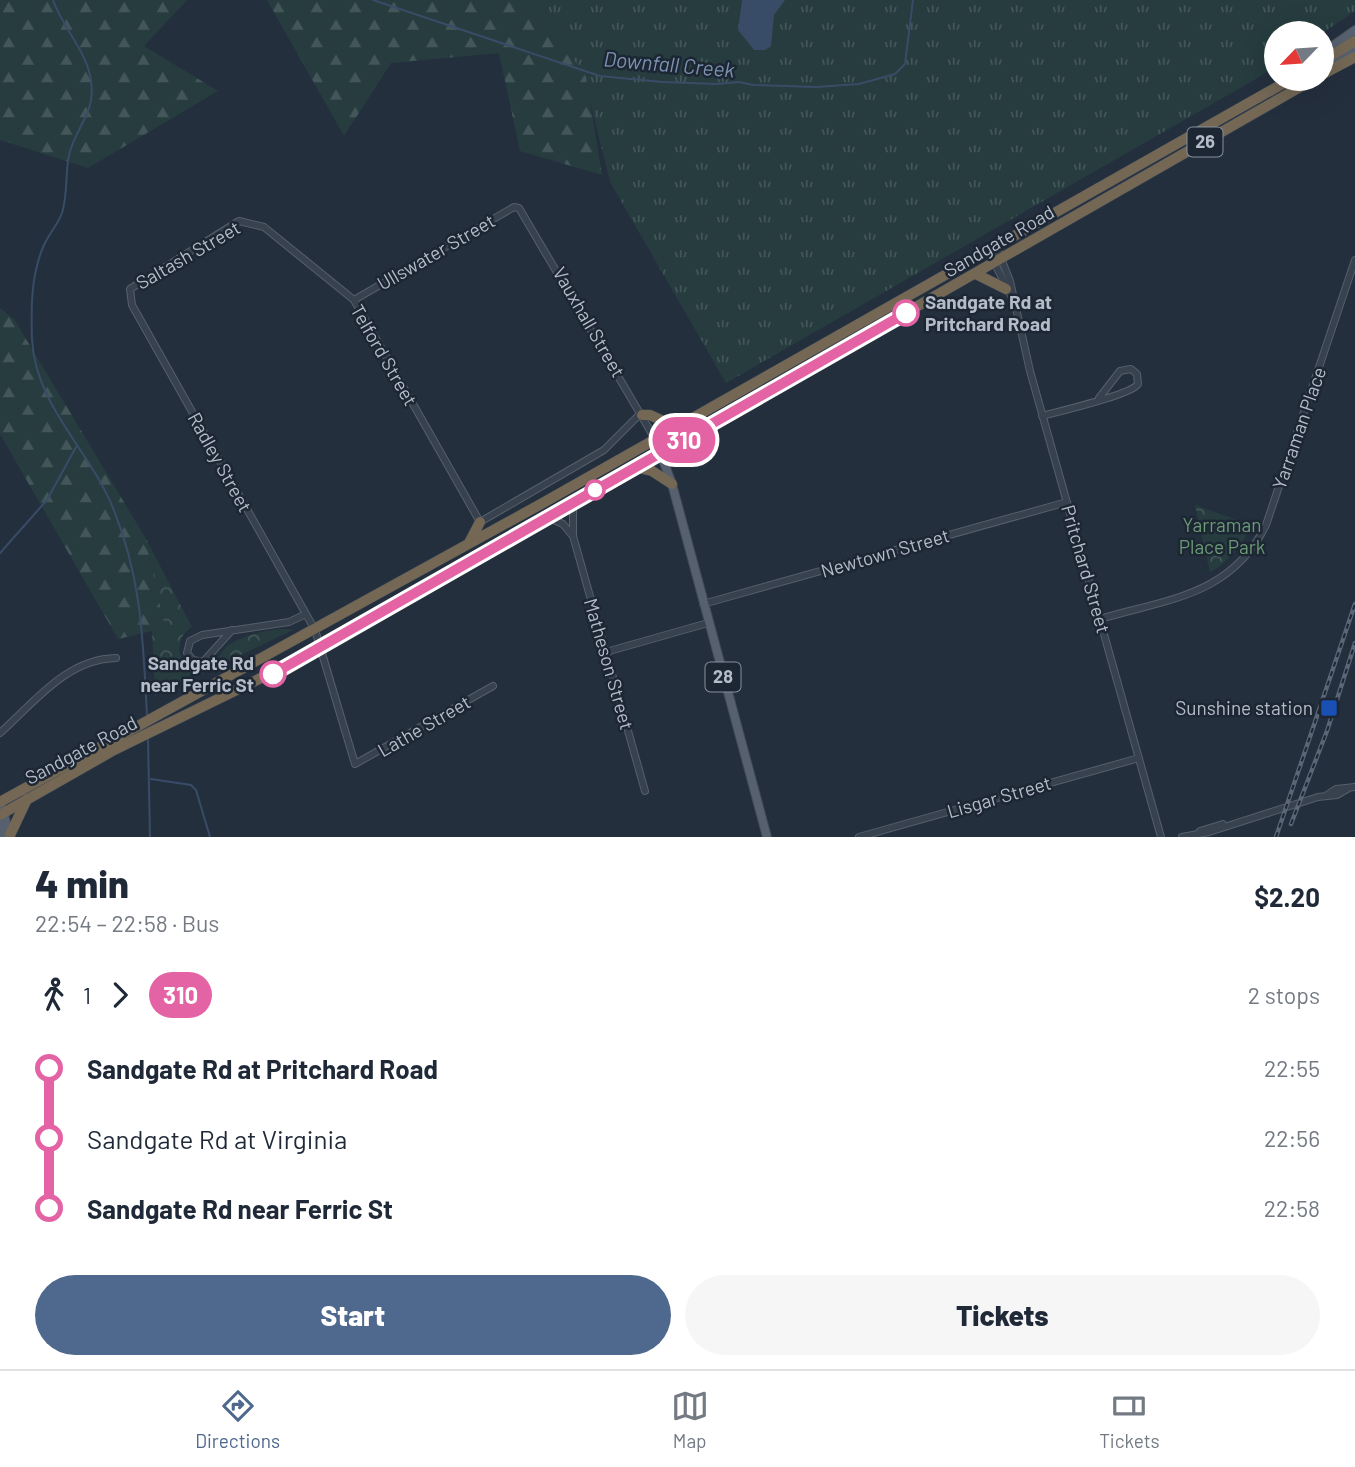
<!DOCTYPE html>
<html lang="en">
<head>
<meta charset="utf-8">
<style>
  :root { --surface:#fff; --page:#f6f6f7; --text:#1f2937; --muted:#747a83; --line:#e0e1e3; --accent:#4f688e }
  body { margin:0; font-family:Barlow,sans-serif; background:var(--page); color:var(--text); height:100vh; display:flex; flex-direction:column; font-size:26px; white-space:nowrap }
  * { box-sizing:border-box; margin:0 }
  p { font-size:23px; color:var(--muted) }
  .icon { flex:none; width:38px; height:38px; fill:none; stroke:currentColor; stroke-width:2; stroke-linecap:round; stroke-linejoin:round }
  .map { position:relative; height:837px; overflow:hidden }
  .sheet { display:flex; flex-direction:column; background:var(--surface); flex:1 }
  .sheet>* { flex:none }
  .badge { padding:0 14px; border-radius:23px; font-size:24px; line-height:46px }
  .needle { width:46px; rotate:245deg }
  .buttons { position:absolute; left:1264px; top:21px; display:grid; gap:14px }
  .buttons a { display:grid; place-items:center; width:70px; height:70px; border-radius:50%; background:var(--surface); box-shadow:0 7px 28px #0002; font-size:35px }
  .map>.badge { position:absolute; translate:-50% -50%; box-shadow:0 0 0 4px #fff }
  .legs { display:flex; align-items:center; gap:10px; height:77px; padding:0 35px; font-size:23px }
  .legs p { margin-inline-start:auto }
  .summary { display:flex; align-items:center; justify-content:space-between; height:119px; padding:0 35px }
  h1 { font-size:38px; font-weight:800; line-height:52px }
  .action { display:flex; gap:14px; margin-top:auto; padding:14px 35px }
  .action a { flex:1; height:80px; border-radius:42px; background:var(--accent); color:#fff; font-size:28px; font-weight:800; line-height:80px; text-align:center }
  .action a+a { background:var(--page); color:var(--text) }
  ul { padding:0 35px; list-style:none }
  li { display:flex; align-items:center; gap:24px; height:70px; font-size:26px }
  li i { display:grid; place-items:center; width:10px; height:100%; margin:0 9px; background:currentColor }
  li i::after { content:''; width:18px; height:18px; margin:-9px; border:5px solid; border-radius:50%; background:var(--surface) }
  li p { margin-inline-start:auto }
  li:first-child i { background:linear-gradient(#0000 50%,currentColor 0) }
  li:last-child i { background:linear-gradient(currentColor 50%,#0000 0) }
  .dock { display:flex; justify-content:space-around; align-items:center; height:98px; border-top:2px solid var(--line); background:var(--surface); font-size:19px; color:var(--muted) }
  .dock a { display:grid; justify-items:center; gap:4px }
  .dock .current { color:var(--accent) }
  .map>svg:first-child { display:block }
  .grass { fill:url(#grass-tufts) }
  .forest { fill:url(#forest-firs) }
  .park { fill:url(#park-crowns) }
  .water { fill:#394c67 }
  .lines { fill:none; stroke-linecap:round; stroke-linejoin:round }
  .stream { stroke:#394c67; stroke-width:2 }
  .minor-casing { stroke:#565f6c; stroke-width:8 }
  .major-casing { stroke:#414a57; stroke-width:10 }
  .highway-casing { stroke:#434c59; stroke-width:11 }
  .minor { stroke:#38414e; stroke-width:6 }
  .major { stroke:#56606e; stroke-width:8 }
  .highway { stroke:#746855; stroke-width:10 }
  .rail-casing { stroke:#5a6575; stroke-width:4.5 }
  .rail { stroke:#1d2633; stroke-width:2; stroke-dasharray:5; stroke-linecap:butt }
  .line-1-casing { stroke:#fff; stroke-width:16 }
  .line-1 { stroke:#e463a4; stroke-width:10 }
  .stop-1-dot { fill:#fff; stroke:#e463a4; stroke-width:3.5 }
  .transit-dot { fill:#1a4fb4; stroke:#1d2633; stroke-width:2.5 }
  .labels { text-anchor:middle; stroke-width:5; stroke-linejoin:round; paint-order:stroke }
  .shield { fill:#1d2633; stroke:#878f9c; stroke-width:2 }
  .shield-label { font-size:18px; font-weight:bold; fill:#b4bcc9 }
  .street-label { font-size:19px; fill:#b4bcc9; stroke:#1d2633 }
  .stop-label { font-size:19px; font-weight:bold; fill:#b4bcc9; stroke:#1d2633; text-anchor:start }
  .park-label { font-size:19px; fill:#6b9a76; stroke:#1d2633 }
  .poi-label { font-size:19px; fill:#b4bcc9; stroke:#1d2633; text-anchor:end }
  .water-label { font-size:21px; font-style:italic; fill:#7c92b1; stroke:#1d2633 }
</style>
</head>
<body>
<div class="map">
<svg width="1355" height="837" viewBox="0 0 1355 837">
  <defs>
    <pattern id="grass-tufts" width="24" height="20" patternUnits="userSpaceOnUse" patternTransform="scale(1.75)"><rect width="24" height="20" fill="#263c3f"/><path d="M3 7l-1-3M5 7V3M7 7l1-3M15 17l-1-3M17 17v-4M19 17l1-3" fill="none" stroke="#435659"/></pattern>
    <pattern id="forest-firs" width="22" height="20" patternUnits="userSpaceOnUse" patternTransform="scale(1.75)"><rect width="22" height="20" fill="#263c3f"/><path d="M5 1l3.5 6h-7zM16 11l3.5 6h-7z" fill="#435659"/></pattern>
    <pattern id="park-crowns" width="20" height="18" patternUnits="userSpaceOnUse" patternTransform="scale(1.75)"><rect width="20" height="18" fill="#263c3f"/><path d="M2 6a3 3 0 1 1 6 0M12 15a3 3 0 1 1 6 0" fill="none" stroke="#435659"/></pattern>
  </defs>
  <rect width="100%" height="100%" fill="#242f3e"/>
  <path class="grass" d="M433,0h922v11l-34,23 -45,-1v32l-15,11 -535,307 -116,-201 -27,-109z"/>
  <path class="forest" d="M0,0h187l-43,46 74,45 -130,77 -88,-28z
    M267,0h265l54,77 16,98 -82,-24 -21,-98 -108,10 -47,73z
    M0,308l14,11 131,218 20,91 -47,11 -118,-205z"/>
  <path class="park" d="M1195,505l56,20c-8,21 -22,36 -41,47z
    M145,537l47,90c-7,5 -11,9 -12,17 -4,17 13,28 28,23 8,-3 12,-14 18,-20 12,-11 53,-21 67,-17l-138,66 -3,-65 13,-3z"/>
  <path class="water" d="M742,0h43l-11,15 -3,31 -6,4h-11l-16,-20z"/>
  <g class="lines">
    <path class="stream" d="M53,0c9,27 35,53 38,81 5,32 -15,45 -22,74 -4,19 -1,39 -7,58 -4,11 -13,21 -18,32 -13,29 -13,62 -12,94 3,66 57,110 81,169 29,71 30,132 34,208
      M373,0l227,76 62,6 55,2 22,-2 14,3 63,2 43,-3 36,-10 10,-10 8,-64
      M0,553l47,-53 29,-53
      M148,739l2,98
      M151,779l40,6 5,5 14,47"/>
    <defs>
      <path id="minor" d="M996,246l14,35 20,90 131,466
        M988,250l25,50
        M354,300l160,-93 5,1 136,231
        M1042,416c18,-5 89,-21 96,-32l-1,-10 -6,-5 -11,2 -21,27
        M573,503v33l72,255
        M547,517l16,7 9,11
        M703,604l364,-102
        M1100,619c67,-20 131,-23 166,-94l89,-265
        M232,630l-29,32 -10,-2 -6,-7 3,-12 12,-6 87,-13 17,-8
        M606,652l102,-29
        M493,686l-138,78 -40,-134 -183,-325 -2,-16 109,-68 25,6 90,73 126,222 124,-72 37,-37
        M0,733c34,-30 66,-74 116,-75
        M1327,795l9,-6 19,-2
        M1200,831l23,-7
        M859,837l280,-79
        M1182,837l27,-5 109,-35 19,-2 12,-7"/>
      <path id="major" d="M1321,54l34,-24
        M1331,65l24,-15
        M655,439l17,45 95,353
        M2,808l8,28
        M0,824l4,13"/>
      <path id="highway" d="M1321,62l34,-21
        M1321,75l34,-18
        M976,274l30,15
        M642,415h8l26,12
        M635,467l17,4 20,13
        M469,543l11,-21
        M0,802l541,-298 750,-425
        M0,815l114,-65 196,-96 1004,-575
        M10,835l17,-36"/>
    </defs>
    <use href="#minor" class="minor-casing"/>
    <use href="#major" class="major-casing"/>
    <use href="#highway" class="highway-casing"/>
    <use href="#minor" class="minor"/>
    <use href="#major" class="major"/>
    <use href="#highway" class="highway"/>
    <defs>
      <path id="rail" d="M1291,824l36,-93 28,-88
        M1276,837l79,-233"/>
    </defs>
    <use href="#rail" class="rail-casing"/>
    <use href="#rail" class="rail"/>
  </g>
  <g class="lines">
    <defs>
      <path id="line-1" d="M273,674l633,-361"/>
    </defs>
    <use href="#line-1" class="line-1-casing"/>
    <use href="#line-1" class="line-1"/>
  </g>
  <g class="stop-1-dot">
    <circle cx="906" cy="313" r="12"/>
    <circle cx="595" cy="490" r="9"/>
    <circle cx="273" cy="674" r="12"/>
  </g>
  <rect class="transit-dot" x="1320" y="699" width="18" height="18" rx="3.5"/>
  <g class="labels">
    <g class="shield">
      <rect x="1187.5" y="127.5" width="35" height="29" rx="5"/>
      <rect x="705.5" y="662.5" width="35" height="29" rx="5"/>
    </g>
    <g class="shield-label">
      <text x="1205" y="148">26</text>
      <text x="723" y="683">28</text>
    </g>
    <g class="street-label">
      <text transform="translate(999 241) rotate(-30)" y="7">Sandgate Road</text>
      <text transform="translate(436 252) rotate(-30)" y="7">Ullswater Street</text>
      <text transform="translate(188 255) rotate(-30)" y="7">Saltash Street</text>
      <text transform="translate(589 322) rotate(60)" y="7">Vauxhall Street</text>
      <text transform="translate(384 355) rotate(60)" y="7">Telford Street</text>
      <text transform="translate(1299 428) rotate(-71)" y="7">Yarraman Place</text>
      <text transform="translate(220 462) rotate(61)" y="7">Radley Street</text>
      <text transform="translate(885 553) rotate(-16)" y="7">Newtown Street</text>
      <text transform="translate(1086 569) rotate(74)" y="7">Pritchard Street</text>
      <text transform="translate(609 664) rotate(74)" y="7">Matheson Street</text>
      <text transform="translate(424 726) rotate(-30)" y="7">Lathe Street</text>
      <text transform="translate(81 750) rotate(-28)" y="7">Sandgate Road</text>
      <text transform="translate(999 797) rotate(-16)" y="7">Lisgar Street</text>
    </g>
    <g class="stop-label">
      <text x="925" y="309">Sandgate Rd at<tspan x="925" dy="22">Pritchard Road</tspan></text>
      <text x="254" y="670" text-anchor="end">Sandgate Rd<tspan x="254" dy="22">near Ferric St</tspan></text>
    </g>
    <g class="park-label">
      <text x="1222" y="532">Yarraman<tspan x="1222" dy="22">Place Park</tspan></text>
    </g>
    <g class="poi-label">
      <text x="1313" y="715">Sunshine station</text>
    </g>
    <g class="water-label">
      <text transform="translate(669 65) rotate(5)" y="7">Downfall Creek</text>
    </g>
  </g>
</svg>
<div class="buttons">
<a><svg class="needle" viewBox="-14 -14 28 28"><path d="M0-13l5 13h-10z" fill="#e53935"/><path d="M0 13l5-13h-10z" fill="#747a83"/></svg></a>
</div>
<b class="badge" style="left:684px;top:440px;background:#e463a4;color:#fff">310</b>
</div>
<section class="sheet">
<div class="summary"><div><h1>4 min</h1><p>22:54 – 22:58 · Bus</p></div><b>$2.20</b></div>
<div class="legs"><svg class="icon" aria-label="walk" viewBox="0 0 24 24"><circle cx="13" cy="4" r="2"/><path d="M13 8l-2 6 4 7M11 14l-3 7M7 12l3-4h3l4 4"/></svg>1<svg class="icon" aria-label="forward" viewBox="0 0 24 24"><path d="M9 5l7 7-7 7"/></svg><b class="badge" style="background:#e463a4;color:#fff">310</b><p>2 stops</p></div>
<ul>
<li><i style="color:#e463a4"></i><b>Sandgate Rd at Pritchard Road</b><p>22:55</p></li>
<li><i style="color:#e463a4"></i><span>Sandgate Rd at Virginia</span><p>22:56</p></li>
<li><i style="color:#e463a4"></i><b>Sandgate Rd near Ferric St</b><p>22:58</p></li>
</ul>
<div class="action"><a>Start</a><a>Tickets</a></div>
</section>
<nav class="dock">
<a class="current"><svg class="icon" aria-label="directions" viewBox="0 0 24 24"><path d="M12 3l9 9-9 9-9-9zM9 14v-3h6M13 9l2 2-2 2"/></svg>Directions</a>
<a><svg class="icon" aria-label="map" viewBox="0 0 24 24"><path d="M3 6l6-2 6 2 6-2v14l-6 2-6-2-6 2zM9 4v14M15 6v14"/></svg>Map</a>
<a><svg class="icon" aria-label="tickets" viewBox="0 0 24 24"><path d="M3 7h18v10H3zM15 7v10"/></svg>Tickets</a>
</nav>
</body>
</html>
